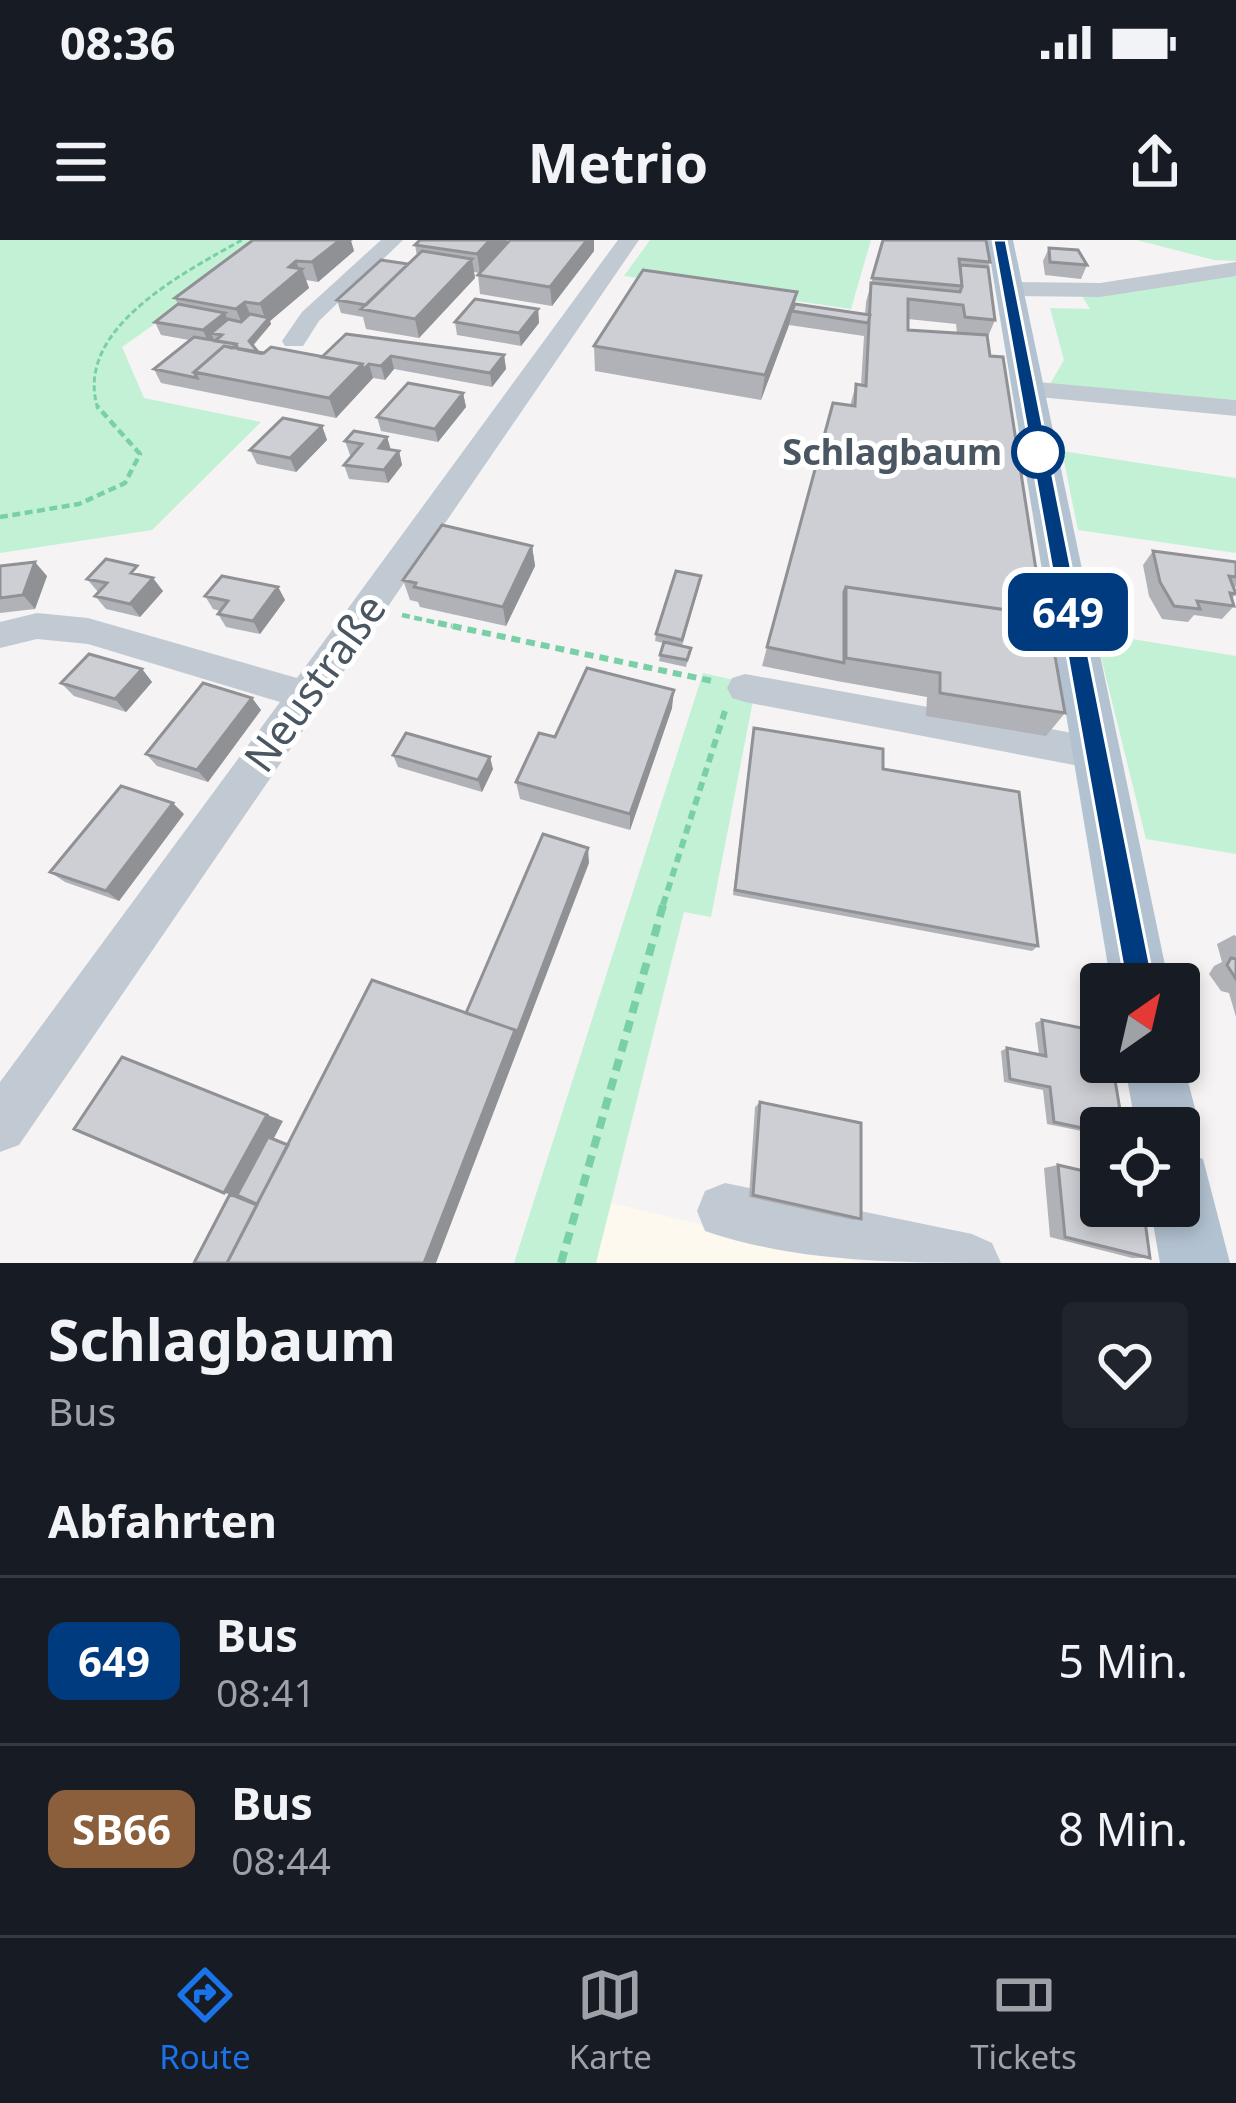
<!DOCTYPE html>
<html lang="de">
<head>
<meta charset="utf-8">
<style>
  :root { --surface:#171b24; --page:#20242c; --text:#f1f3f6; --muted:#9ea1a6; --line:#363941; --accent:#1a73e8 }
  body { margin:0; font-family:"Noto Sans",sans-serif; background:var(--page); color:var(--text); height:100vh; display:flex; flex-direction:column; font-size:45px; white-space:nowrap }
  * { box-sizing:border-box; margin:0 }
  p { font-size:39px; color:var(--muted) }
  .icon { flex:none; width:66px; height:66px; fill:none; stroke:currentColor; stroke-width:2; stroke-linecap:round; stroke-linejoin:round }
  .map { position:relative; height:1023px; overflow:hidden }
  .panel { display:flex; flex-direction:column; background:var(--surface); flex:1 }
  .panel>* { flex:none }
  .badge { padding:0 24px; border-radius:18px; font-size:42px; line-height:78px }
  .needle { width:78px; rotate:34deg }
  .tools { position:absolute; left:1080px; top:723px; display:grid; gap:24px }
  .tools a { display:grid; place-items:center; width:120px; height:120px; border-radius:12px; background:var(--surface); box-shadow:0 6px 18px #0003; font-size:60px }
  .map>.badge { position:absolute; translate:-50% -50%; box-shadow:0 0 0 6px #fff }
  h2 { padding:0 48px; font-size:45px; line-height:108px }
  .round { display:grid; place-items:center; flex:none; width:126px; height:126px; border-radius:12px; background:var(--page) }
  .summary { display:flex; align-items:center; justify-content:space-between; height:204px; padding:0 48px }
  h1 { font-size:57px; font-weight:700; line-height:90px }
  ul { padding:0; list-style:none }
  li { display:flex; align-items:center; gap:36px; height:168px; padding:0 48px; border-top:3px solid var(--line) }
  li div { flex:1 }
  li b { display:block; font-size:45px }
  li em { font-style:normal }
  li .badge { min-width:132px; font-weight:700; text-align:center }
  .status { display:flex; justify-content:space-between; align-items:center; height:84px; padding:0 60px; background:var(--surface); direction:ltr }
  .status svg { height:33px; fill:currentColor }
  header { display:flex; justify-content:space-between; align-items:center; height:156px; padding:0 48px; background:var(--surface); font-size:54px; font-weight:700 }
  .menu { display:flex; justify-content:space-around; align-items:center; height:168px; border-top:3px solid var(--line); background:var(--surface); font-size:33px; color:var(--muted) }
  .menu a { display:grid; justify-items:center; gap:6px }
  .menu .active { color:var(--accent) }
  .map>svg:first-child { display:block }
  .commercial { fill:#fdf9ef }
  .green { fill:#c3f1d5 }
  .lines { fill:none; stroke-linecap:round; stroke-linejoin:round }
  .path-far3 { stroke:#7ad0a6; stroke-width:3; stroke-dasharray:6 3; stroke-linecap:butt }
  .path-far2 { stroke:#7ad0a6; stroke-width:4.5; stroke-dasharray:8 4.5; stroke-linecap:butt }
  .path-far1 { stroke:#7ad0a6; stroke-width:6; stroke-dasharray:9 6; stroke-linecap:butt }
  .path { stroke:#7ad0a6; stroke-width:8; stroke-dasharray:12 8; stroke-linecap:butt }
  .minor { fill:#c1cad2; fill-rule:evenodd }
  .major { fill:#b3c2d1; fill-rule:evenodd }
  .wall { fill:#b0b2b7; fill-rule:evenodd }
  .shaded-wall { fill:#909195 }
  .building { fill:#cdcfd5; stroke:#909195; stroke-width:3 }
  .line { fill:#003b80; stroke:#fff; stroke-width:3 }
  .stop-dot { fill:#fff; stroke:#003b80; stroke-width:6 }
  .labels { text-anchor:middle; stroke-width:10; stroke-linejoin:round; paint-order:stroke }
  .far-stop-label { font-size:36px; font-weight:bold; fill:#4a5661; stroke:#fff; text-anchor:end }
  .street-label { font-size:42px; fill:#4a5661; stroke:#fff }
</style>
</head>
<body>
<div class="status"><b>08:36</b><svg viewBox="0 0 49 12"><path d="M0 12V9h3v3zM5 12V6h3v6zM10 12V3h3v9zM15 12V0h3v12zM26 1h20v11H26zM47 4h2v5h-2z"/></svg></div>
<header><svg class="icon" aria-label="menu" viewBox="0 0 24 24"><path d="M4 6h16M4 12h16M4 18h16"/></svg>Metrio<svg class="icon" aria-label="share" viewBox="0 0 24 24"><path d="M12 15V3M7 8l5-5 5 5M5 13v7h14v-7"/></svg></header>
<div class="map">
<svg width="1236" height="1023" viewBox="0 0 1236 1023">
  <rect width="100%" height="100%" fill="#f5f3f3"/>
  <path class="commercial" d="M611,963l253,60h-268z"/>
  <path class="green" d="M0,0h274l-152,107 22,51 117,24 -109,108 -152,23z
    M650,0h221l-20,69 -227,-33z
    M1137,0h99v21l-22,-1z
    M1232,34l4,3v123l-186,-16 14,-24 -14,-52 40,1 -8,-13z
    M1062,211l174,27v75l-158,-23z
    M1095,393l141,23v198l-90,-15z
    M703,433l53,12 -45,232 -27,-5 -88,351h-82z"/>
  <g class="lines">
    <path class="path-far3" d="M98,169c-26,-80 87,-137 144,-169"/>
    <path class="path-far2" d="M0,277l79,-13 46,-21 15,-29 -43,-48
      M402,375l50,11"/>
    <path class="path-far1" d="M438,383l274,58
      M663,665l62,-194"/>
    <path class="path" d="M561,1023l103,-361"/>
    <path class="minor" d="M381,0h22l-84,81 -16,25h-18l-3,-5 20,-29z
      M618,0h21l-620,905 -19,7v-70l280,-380 -192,-58 -51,-5 -37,9v-26l37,-9 51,5 209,60z
      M1236,22v14l-136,21 -92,-1 -11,-7 11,-7 92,1z
      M1027,141l209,19v16l-218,-21 -4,-6 4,-6z
      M745,434l350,63 14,5 6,11 -6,11 -14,5 -350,-67 -13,-4 -5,-10 5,-10z
      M725,943l247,51 20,9 9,20c-99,0 -202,0 -296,-32l-8,-20 8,-20z"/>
    <path class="major" d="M987,0h26l156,744h-58z
      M1179,806l21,82 -14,25 17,6 27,104h-70l-10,-57h29v-78h-43l-12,-66h55z"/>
  </g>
  <path class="wall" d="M883,0l107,22 -2,5 7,53 -8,19 56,276 22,98 -19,23 -120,-20 1,-19 -90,-16 -75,-15 71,-263 17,3 6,-22 5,1 3,-49 -75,-11 -28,75 -166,-29 -1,-25 203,-54 -2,12 70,10 1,-12zM908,79l48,5 1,9 -49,-3z
    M351,1l3,10 -36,31 -12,-2 3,8 -39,33 1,3 -18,22 6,7 63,4 182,-2 2,14 -14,18 -98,-18 -9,11 -12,-2 -37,40 -175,-35 -7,-14 35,-29 -28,-5 -6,-13 23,-18 -3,-6z
    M507,3l87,8 -42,55 -72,-12 -2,-19 2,-2 -6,-1 1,6 -56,60 -53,-9 -3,-12 -22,-4 -4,-13 71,-36 9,-8 -2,-11z
    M1049,8l38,17 -6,14 -36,-4 -2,-14z
    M538,69l1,14 -18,23 -64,-11 -2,-13z
    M463,153l3,14 -28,35 -57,-11 -4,-14z
    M322,186l5,14 -31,32 -39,-8 -7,-14z
    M387,197l4,13 8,1 3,14 -14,18 -39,-4 -5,-14 9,-10h-3l-5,-14z
    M532,306l3,20 -29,60 -86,-19 -2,-5 -8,-2 -7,-20z
    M1153,311l83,11v24l-2,3 2,5 -4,4 2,8 -12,13 -28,-4 -6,7 -26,-3 -13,-23 -6,-31z
    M0,326l47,10 -12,33 -35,4z
    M144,336l19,15 -23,26 -34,-8 -11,-13 3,-4 -11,-13z
    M700,343l-18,63 9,2 -5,19 -27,-6 4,-18 -8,-2 1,-7z
    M278,347l7,13 -25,34 -34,-7 -8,-13 2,-3 -7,-2 -8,-13z
    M142,429l10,13 -26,30 -52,-16 -13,-13z
    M252,458l9,12 -53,72 -51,-16 -11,-12z
    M672,468l-42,122 -110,-31 -4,-17 39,-45z
    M753,494l285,212 -6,5 -299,-56z
    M393,515l100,14 -11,23 -84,-25z
    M184,574l-65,87 -54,-19 -15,-10z
    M1234,695l2,1v81l-7,-24 -8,-2 -12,-17 5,-8 8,-4 -5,-18z
    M1042,780l59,108v7l-54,-11 -4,-34 -39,-8 -3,-31 6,-3 32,6 -4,-31z
    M760,862l101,117 -8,1 -104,-23 6,-90z
    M1058,925l92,93h-18l-82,-21 -6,-69z"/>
  <path class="shaded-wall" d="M340,0h13l-2,1 3,10 -36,31 -6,-20z
    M490,0h17v3l-27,30 -3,-19z
    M587,0h7v11l-42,55 -2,-19z
    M472,19l3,19 -56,60 -4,-19z
    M296,21l4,10 2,-2 7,19 -39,33 1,3 -20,23 -2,-6 17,-20 -6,-17 29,-37z
    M797,52l-8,33 -28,75 4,-25z
    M245,62l8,19 -9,8 -8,-20z
    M538,69l1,14 -18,23 -2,-13z
    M225,73l5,13 -19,7 3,7 -5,4 -6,-14z
    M504,115l2,14 -14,18 -2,-14z
    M391,116l3,13 -9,11 -4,-14z
    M362,124h7l4,14 -37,40 -7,-20z
    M463,153l3,14 -28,35 -3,-13z
    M322,186l5,14 -31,32 -6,-14z
    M387,197l4,14 -12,-3z
    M399,211l3,14 -14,18 -4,-13z
    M532,306l3,20 -29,60 -3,-19z
    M35,322l12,14 -12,33 -12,-14z
    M153,338l10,13 -23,26 -10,-13z
    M278,347l7,13 -25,34 -7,-13z
    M142,429l10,13 -26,30 -11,-13z
    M674,450l-2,18 -42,122v-16z
    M252,458l9,12 -53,72 -11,-12z
    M490,517l3,12 -11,23 -4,-12z
    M173,563l11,11 -65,87 -13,-10z
    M588,608l1,15 -153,400h-12z
    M122,817l161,64 -9,17 -23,125 -21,-69 -6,-1z"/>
  <path class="building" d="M253,0h87l-28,22 -16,-1 -7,6 13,2 -42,35 -15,-2 -9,7 -61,-11z
    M420,0h70l-13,14 -62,-9z
    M510,0h77l-37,47 -72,-12z
    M883,0h103l4,22 -31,-3 3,27 -90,-8z
    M1049,8l29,2 9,15 -37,-3z
    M422,11l50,8 -57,60 -54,-10z
    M381,20l27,4 -42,41 -29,-5z
    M960,25l28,2 7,53 -30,-3 -2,-12 -55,-6v31l79,5 3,21 13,1 40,258 -197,-28 -2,5v71l-77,-16 66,-244 22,3 1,-22 10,2 5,-103 89,9 2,-6z
    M643,30l154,22 -32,83 -171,-29z
    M475,59l63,10 -19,24 -64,-11z
    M178,64l47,9 -22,17 -48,-8z
    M795,64l75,11 -2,8 -76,-12z
    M250,74l19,4 -20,23 10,12 -21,-4 -2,-5 -21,-3 7,-6 -11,-2 17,-14 13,3z
    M346,94l158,21 -14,18 -99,-17 -10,10 -12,-2 -6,6 -1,-6 -40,-7z
    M194,97l42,7 -4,4 -8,-2 -30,26 3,6 -43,-9z
    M224,106l40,7 7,-6 91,17 -33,34 -135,-26z
    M408,143l55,10 -28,36 -58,-12z
    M283,178l39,8 -32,32 -40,-8z
    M354,191l33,6 -8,11 20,3 -15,19 -40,-5 18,-21 -17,-3z
    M442,285l90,21 -29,61 -89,-20 2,-4 -13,-3z
    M1153,311l83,11v15l-7,-1 7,18 -6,-1 4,13 -37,-5 3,8 -26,-3 -14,-24z
    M106,319l31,7 -6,7 22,5 -23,26 -35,-8 12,-13 -20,-4z
    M35,322l-12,33 -23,3v-32z
    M676,331l25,5 -19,64 -26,-6z
    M222,336l56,11 -25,34 -35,-7 10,-13 -23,-5z
    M846,347l202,29 17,97 -125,-20v-20l-94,-15z
    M664,402l27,6 -4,12 -27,-5z
    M89,414l53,15 -27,30 -54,-16z
    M587,428l87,22 -44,124 -114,-32 23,-49 16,4z
    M203,443l49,15 -55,72 -51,-16z
    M754,488l129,21v20l136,23 19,154 -303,-56z
    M406,493l84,24 -12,23 -85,-25z
    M121,546l52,17 -67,88 -56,-19z
    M543,594l45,14 -71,185 -2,-3 -49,-17z
    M1231,718l5,1v20l-9,-14z
    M372,740l143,50 -91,233h-197z
    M1042,780l59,12v30h11l11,66h-22v4l-47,-10 -4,-35 -40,-8 -3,-31 39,8z
    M122,817l145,58 -43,78 -150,-64z
    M760,862l101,21v96l-108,-24z
    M268,897l20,8 -31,59 -20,-9z
    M1058,925l43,10v31h42l7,52 -85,-21z
    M230,954l27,11 -30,58h-33z"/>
  <path class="line" d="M993,0h13l148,744 -4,10 -10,4 -10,-4 -4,-10z"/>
  <circle class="stop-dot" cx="1038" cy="212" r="24"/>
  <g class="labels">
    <g class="far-stop-label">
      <text x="1002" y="225">Schlagbaum</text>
    </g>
    <g class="street-label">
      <text transform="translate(315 443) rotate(-54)" y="15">Neustraße</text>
    </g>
  </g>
</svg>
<div class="tools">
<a><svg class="needle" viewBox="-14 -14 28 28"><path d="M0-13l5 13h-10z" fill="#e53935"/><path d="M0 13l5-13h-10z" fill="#9ea1a6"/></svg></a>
<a><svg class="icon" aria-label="locate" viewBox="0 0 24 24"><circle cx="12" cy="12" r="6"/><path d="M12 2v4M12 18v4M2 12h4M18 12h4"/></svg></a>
</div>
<b class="badge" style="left:1068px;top:372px;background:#003b80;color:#fff">649</b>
</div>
<section class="panel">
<div class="summary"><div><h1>Schlagbaum</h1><p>Bus</p></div><a class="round"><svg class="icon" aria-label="heart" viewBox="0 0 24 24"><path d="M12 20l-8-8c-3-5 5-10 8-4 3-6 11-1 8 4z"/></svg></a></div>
<h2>Abfahrten</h2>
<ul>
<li><span class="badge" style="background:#003b80;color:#fff">649</span><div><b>Bus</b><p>08:41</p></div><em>5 Min.</em></li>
<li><span class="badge" style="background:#8b5e3c;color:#fff">SB66</span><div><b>Bus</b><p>08:44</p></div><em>8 Min.</em></li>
</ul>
</section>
<nav class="menu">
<a class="active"><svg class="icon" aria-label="directions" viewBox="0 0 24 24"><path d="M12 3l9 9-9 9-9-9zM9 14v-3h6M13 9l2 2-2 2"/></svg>Route</a>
<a><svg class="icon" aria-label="map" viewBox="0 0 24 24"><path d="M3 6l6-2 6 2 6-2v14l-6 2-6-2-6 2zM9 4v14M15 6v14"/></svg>Karte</a>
<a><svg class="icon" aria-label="tickets" viewBox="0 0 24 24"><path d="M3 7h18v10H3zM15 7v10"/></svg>Tickets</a>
</nav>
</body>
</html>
